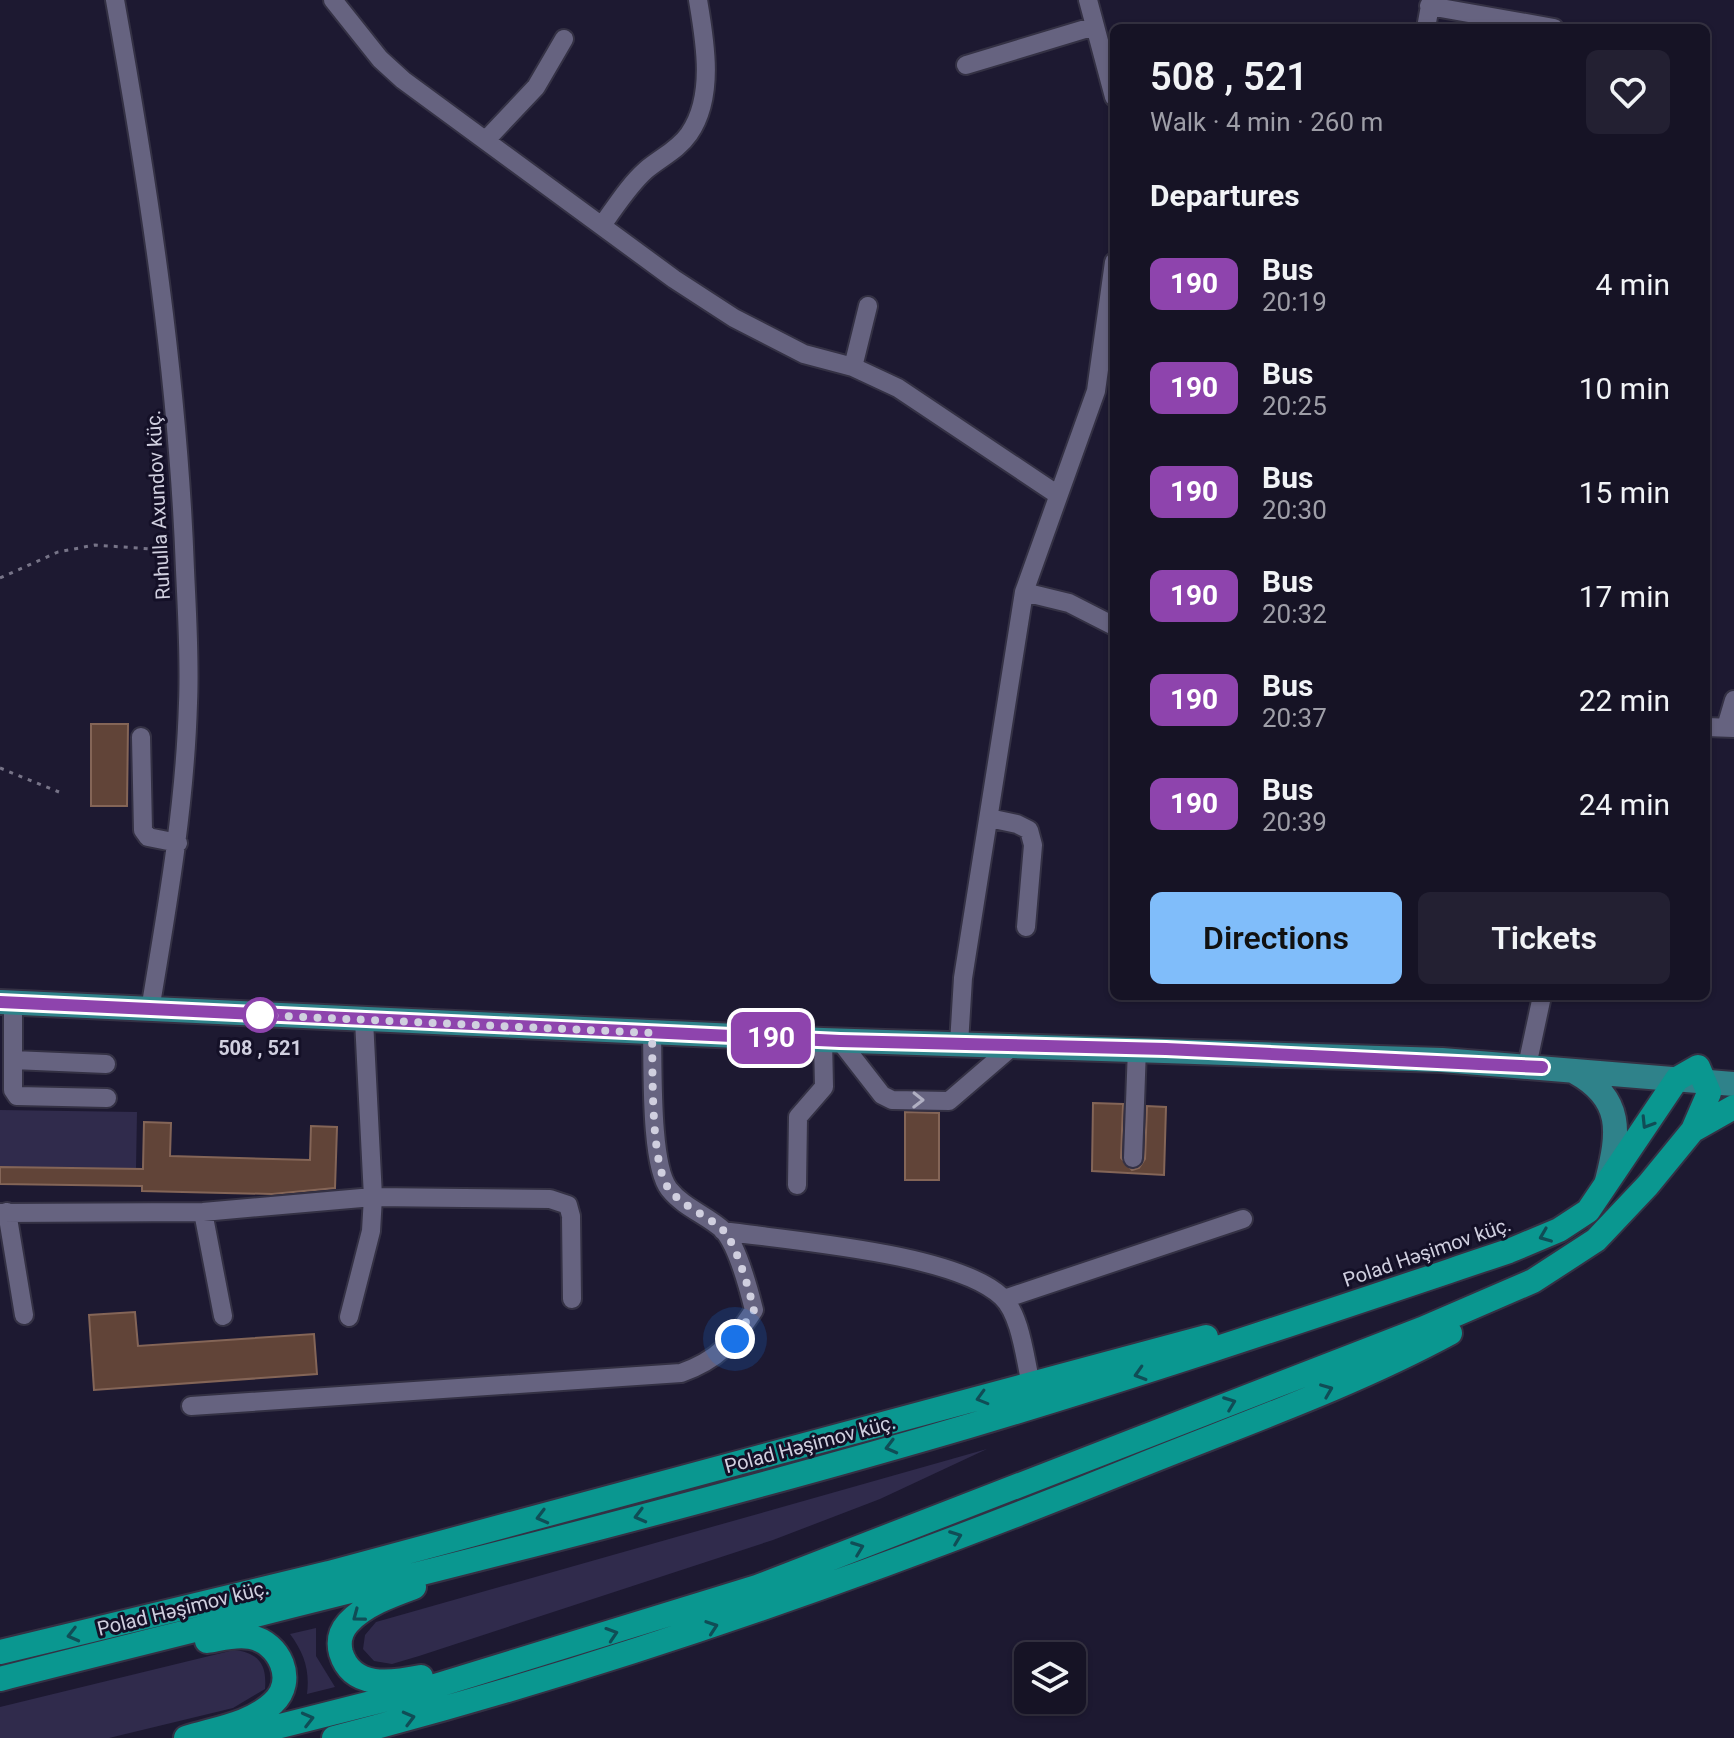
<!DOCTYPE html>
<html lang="en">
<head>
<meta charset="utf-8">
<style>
  :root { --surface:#161325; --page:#232032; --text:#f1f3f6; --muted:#9e9ea7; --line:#353242; --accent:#80bdfa }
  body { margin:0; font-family:Roboto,sans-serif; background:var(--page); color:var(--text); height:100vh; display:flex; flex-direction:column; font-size:30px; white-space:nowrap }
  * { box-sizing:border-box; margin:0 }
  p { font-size:26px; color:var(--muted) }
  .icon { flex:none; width:44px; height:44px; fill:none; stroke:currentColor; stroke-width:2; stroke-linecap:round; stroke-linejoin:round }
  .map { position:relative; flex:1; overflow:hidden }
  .panel { position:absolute; left:1110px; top:24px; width:600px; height:976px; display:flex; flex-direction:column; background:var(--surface); border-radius:12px; box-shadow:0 2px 6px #0004,0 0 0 2px var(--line) }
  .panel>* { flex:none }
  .badge { padding:0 16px; border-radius:12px; font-size:28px; line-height:52px }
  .controls { position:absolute; left:1014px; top:1642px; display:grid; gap:16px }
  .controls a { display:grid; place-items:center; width:72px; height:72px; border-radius:12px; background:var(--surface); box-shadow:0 2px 6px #0004,0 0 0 2px var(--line); font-size:40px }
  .you { position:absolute; width:40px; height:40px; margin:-20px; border:6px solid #fff; border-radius:50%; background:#1a73e8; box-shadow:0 0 0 12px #1a73e833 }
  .map>.badge { position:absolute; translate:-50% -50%; box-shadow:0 0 0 4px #fff }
  h2 { padding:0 40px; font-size:30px; line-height:72px }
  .round { display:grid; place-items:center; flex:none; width:84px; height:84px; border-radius:12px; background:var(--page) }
  .head { display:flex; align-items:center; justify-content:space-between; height:136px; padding:0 40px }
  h1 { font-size:38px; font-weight:600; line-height:60px }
  .primary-button { display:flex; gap:16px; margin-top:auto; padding:16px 40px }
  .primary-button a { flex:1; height:92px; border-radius:12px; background:var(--accent); color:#111; font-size:32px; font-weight:600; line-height:92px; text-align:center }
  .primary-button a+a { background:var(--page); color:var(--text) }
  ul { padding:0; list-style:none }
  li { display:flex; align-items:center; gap:24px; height:104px; padding:0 40px }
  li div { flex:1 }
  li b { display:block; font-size:30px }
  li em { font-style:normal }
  li .badge { min-width:88px; font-weight:700; text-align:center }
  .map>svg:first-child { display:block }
  .green { fill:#302b4c }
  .building { fill:#614438; stroke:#846557; stroke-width:2 }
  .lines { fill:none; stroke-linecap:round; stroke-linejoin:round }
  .minor-casing { stroke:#343144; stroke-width:22 }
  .major-casing { stroke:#343144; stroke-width:28 }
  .highway-casing { stroke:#343144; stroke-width:28 }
  .path { stroke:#777488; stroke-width:3; stroke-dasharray:4 6; stroke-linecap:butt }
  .minor { stroke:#666380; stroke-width:18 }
  .major { stroke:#2f828a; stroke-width:24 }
  .highway { stroke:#0a9790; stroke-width:24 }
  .oneway { stroke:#b0afc2 }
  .oneway2 { stroke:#104d56 }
  .line-casing { stroke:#fff; stroke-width:18 }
  .line { stroke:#8e44ad; stroke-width:12 }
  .walk { stroke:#d0cfdf; stroke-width:8; stroke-dasharray:0 14.4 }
  .stop-dot { fill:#fff; stroke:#8e44ad; stroke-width:4 }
  .labels { text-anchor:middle; stroke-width:6; stroke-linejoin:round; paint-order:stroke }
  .street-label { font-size:20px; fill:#d0cfdf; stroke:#141027 }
  .stop-label { font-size:20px; font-weight:bold; fill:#d0cfdf; stroke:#141027 }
</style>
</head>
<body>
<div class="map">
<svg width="1734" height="1738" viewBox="0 0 1734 1738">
  <rect width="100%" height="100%" fill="#1d1931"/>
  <path class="green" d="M0,1110l137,2 -1,57 -136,-2z
    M987,1449l-107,50 -107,41 -354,116 -27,8 -18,-3 -11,-12 2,-14 11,-13z
    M316,1628v28l19,31 -28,7c3,-24 -3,-41 -17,-60z
    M234,1650c25,3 33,14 31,39l-32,19 -124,30h-109v-31z"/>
  <path class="building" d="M91,724h37l-1,82h-36z
    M1093,1103l30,1 -2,54 11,12 7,-2 6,-9 2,-53 19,1 -2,68 -72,-4z
    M905,1112l34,1v67h-34z
    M144,1122l27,1 -1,33 140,4 1,-34 26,1 -2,61 -63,6 -130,-3v-5l-142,-2v-17l143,2z
    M135,1312l3,34 176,-12 3,40 -223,16 -5,-75z"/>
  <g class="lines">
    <defs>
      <path id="minor" d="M115,0c34,189 63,378 70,570 2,45 5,89 3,133 -3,104 -21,205 -38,307
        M333,0l47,59 23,21 271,199 60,39 70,36 49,13 45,21 160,107
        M1088,0l26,97
        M1429,6l125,22
        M1426,28l5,-28
        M966,65l129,-39
        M486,140l50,-53 28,-48
        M603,224c13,-18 26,-39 43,-54 14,-12 32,-20 43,-36 26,-37 16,-93 9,-134
        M853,367l15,-61
        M1024,592l45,11 45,23
        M1706,727l28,1
        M1726,727l8,-27
        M141,737l2,93 5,7 30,6
        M989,818l28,6 12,6 4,15 -7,82
        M13,1003v87l4,6 90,2
        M840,1041l42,54 10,5 57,1 65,-56
        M959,1044l4,-66 61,-386 72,-201 18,-129
        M13,1060l93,4
        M1527,1066l15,-70
        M1133,1158l4,-110
        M797,1185l1,-68 26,-30 -1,-47
        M7,1212l17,103
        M203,1212l20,104
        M0,1213l203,-1 170,-15 177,2 18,6 3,11 1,83
        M723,1231c68,10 233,22 279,66 19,18 23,63 29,87
        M1004,1299l239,-80
        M349,1317l22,-86 2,-34 -9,-177
        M191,1406l490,-33c37,-13 52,-31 73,-63 -5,-20 -17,-65 -31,-80 -16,-15 -39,-22 -54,-41 -19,-24 -16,-122 -17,-156"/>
      <path id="major" d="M0,1002l823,38 619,20 292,24
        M1575,1072c49,27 44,61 32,109"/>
      <path id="highway" d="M1695,1129l39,-22
        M414,1587c-22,8 -50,18 -66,36 -8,9 -10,19 -7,30 11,36 50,30 80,24
        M0,1652l329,-79 877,-236
        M0,1679c323,-82 649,-159 969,-253 182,-54 361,-115 540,-175l50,-21 29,-19 89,-132 21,-12 11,26 -16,37 -45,55 -52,55 -63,41 -111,48 -665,258 -338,104 -186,47
        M186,1738c28,-9 65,-14 87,-35 24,-22 7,-61 -23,-66 -14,-3 -30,2 -43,4
        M334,1738c273,-70 539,-164 800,-270 106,-43 216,-81 316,-135"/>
    </defs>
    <use href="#minor" class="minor-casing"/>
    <use href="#major" class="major-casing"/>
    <use href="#highway" class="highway-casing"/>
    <path class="path" d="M0,578l58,-26 37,-7 69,5
      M0,768l59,24"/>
    <use href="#minor" class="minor"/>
    <use href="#major" class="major"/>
    <use href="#highway" class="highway"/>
  </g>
  <defs><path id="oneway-chevron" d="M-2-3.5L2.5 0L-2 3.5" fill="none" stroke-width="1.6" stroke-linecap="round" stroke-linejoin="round" transform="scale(2)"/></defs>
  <use class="oneway" href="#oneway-chevron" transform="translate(918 1100) rotate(1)"/>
  <g class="oneway2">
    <use href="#oneway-chevron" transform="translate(1647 1123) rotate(122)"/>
    <use href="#oneway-chevron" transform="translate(1545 1236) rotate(158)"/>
    <use href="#oneway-chevron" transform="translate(1140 1374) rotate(163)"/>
    <use href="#oneway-chevron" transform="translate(1327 1390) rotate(-22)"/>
    <use href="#oneway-chevron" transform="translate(982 1398) rotate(164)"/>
    <use href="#oneway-chevron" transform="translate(1230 1403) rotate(-21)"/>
    <use href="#oneway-chevron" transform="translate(891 1447) rotate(165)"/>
    <use href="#oneway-chevron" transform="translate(640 1516) rotate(165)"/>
    <use href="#oneway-chevron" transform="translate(542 1517) rotate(165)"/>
    <use href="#oneway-chevron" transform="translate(956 1537) rotate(-21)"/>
    <use href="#oneway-chevron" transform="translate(858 1548) rotate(-21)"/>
    <use href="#oneway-chevron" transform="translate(358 1616) rotate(143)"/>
    <use href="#oneway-chevron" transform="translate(712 1627) rotate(-19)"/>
    <use href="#oneway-chevron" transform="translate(612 1634) rotate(-18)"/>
    <use href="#oneway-chevron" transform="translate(73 1635) rotate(166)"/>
    <use href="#oneway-chevron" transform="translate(409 1718) rotate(-15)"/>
    <use href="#oneway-chevron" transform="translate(308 1719) rotate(-14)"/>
  </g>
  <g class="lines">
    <defs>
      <path id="line" d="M0,1002l840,39 326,8 376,18"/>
    </defs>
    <use href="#line" class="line-casing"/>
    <use href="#line" class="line"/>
    <path class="walk" d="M260,1015l392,18c1,34 -2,132 17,156 15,19 38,26 54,41 14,15 26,60 31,80l-19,29"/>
  </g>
  <circle class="stop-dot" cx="260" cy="1015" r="16"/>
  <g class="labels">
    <g class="street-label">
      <text transform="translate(158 505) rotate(-93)" y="7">Ruhulla Axundov küç.</text>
      <text transform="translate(1427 1252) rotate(-19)" y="7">Polad Həşimov küç.</text>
      <text transform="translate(810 1444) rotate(-15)" y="7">Polad Həşimov küç.</text>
      <text transform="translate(183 1608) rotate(-14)" y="7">Polad Həşimov küç.</text>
    </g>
    <g class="stop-label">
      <text x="260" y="1055">508 , 521</text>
    </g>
  </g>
</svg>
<div class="controls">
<a><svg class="icon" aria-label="layers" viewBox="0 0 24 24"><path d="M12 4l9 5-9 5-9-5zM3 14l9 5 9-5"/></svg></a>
</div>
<div class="you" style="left:735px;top:1339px"></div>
<b class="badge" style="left:771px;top:1038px;background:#8e44ad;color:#fff">190</b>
<section class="panel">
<div class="head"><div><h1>508 , 521</h1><p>Walk · 4 min · 260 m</p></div><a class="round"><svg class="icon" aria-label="heart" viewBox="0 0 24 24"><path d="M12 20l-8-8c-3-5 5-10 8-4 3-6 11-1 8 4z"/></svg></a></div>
<h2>Departures</h2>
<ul>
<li><span class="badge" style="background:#8e44ad;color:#fff">190</span><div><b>Bus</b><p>20:19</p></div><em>4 min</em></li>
<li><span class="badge" style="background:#8e44ad;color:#fff">190</span><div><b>Bus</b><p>20:25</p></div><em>10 min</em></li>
<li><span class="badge" style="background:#8e44ad;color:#fff">190</span><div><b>Bus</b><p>20:30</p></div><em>15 min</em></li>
<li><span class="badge" style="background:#8e44ad;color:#fff">190</span><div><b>Bus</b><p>20:32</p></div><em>17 min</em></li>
<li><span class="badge" style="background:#8e44ad;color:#fff">190</span><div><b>Bus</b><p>20:37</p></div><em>22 min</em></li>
<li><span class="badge" style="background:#8e44ad;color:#fff">190</span><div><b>Bus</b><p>20:39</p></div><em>24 min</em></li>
</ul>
<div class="primary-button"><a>Directions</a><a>Tickets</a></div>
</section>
</div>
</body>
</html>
